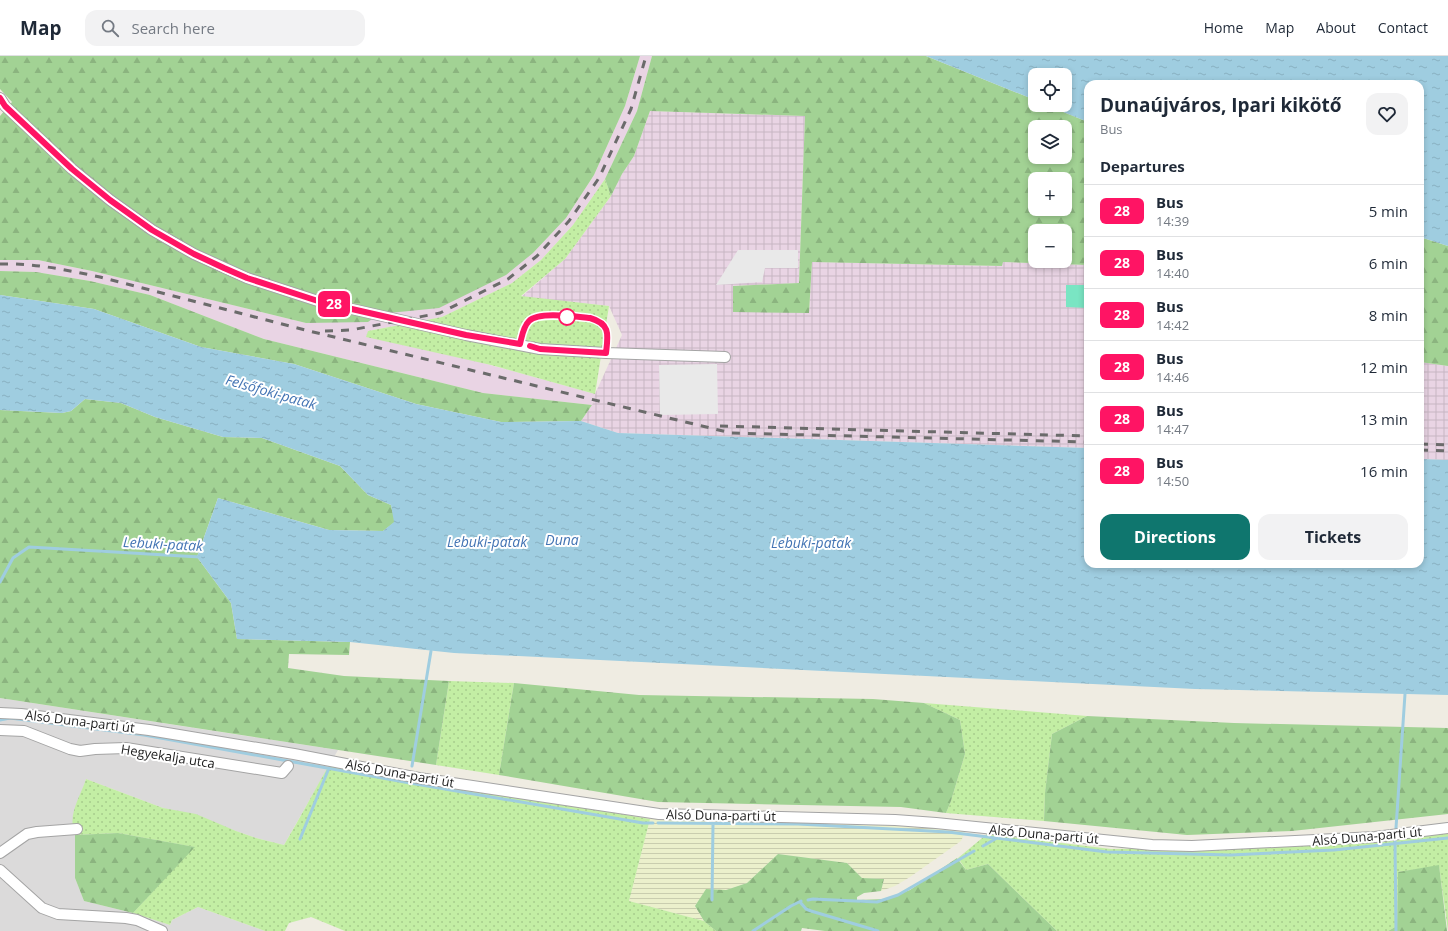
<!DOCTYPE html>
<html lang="en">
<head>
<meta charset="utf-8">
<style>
  :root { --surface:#fff; --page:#f2f2f3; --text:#1f2937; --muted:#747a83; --line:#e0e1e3; --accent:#0f766e }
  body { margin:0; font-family:"Open Sans",sans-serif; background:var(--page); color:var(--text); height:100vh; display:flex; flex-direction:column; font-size:15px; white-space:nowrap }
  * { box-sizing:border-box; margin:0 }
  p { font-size:13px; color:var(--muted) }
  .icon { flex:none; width:22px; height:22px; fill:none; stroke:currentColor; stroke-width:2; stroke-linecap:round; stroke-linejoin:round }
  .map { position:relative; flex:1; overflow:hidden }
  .details { position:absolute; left:1084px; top:24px; width:340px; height:488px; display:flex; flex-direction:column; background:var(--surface); border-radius:12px; box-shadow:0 2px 6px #0003 }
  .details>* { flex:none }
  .badge { padding:0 8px; border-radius:6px; font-size:14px; line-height:26px }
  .fabs { position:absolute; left:1028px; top:12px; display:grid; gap:8px }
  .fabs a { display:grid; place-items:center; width:44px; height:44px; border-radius:8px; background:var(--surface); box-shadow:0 2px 6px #0003; font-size:20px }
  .map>.badge { position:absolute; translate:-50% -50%; box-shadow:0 0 0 2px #fff }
  h2 { padding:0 16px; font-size:15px; line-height:36px }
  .round { display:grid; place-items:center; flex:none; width:42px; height:42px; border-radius:12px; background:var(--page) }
  .summary { display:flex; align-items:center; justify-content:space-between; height:68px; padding:0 16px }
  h1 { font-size:19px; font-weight:700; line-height:30px }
  .primary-button { display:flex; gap:8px; margin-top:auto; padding:8px 16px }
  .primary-button a { flex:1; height:46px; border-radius:12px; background:var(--accent); color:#fff; font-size:16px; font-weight:700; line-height:46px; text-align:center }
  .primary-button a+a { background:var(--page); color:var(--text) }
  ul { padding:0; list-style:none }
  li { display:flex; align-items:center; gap:12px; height:52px; padding:0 16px; border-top:1px solid var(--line) }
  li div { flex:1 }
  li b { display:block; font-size:15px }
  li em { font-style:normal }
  li .badge { min-width:44px; font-weight:700; text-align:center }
  header { display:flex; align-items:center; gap:24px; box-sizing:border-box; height:56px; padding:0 20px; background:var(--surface); border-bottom:1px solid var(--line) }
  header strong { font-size:19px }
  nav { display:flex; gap:22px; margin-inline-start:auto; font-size:14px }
  .search { width:280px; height:36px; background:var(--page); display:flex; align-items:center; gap:10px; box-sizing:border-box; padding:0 14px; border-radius:12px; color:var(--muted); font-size:15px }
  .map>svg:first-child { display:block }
  .residential { fill:#dbdada }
  .industrial { fill:url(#industrial-grid) }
  .railway { fill:#e9d4e4 }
  .farmland { fill:url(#farmland-rules) }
  .grass { fill:url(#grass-dots) }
  .forest { fill:url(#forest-firs); fill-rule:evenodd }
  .pitch { fill:#7ae5c3 }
  .parking { fill:#e9e9e9 }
  .water { fill:url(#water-ripples) }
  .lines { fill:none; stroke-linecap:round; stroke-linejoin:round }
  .stream { stroke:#9fcde0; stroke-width:3 }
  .minor-casing { stroke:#a4a4a4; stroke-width:12 }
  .minor { stroke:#fff; stroke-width:10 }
  .rail { stroke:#6b6b6b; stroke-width:3; stroke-dasharray:8 8; stroke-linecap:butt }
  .line-casing { stroke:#fff; stroke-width:9 }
  .line { stroke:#ff1464; stroke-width:6 }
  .stop-dot { fill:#fff; stroke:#ff1464; stroke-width:2 }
  .labels { text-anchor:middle; stroke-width:4; stroke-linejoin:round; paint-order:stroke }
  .street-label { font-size:13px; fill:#1d1d1d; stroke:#fff }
  .water-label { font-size:14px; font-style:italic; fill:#4374b4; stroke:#fff }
</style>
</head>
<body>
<header>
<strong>Map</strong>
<div class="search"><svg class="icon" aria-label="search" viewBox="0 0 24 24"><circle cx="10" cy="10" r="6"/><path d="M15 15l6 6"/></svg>Search here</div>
<nav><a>Home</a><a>Map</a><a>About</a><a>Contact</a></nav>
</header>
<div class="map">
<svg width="1448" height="875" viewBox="0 0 1448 875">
  <defs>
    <pattern id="industrial-grid" width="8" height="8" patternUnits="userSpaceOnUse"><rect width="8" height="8" fill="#e9d4e4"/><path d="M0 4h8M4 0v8" fill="none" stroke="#c7b6c3"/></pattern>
    <pattern id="farmland-rules" width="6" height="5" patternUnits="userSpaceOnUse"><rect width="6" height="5" fill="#ebf0cc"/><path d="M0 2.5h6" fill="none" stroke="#c9cdaf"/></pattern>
    <pattern id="grass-dots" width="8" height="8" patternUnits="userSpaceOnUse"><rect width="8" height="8" fill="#c3eea4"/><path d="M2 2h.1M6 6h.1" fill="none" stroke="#a7cc8d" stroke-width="1.8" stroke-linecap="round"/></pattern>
    <pattern id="forest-firs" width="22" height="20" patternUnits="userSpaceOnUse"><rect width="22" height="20" fill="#a2d294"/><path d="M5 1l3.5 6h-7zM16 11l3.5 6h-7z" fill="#8bb47f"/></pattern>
    <pattern id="water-ripples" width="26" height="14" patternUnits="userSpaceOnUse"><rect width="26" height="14" fill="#9fcde0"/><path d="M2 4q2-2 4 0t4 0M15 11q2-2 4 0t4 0" fill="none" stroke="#88b0c0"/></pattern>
  </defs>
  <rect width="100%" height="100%" fill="#efece2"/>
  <path class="residential" d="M0,642l338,52 -54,95 -28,-7 -37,-13 -56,-17 -77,-29 -14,47 3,9v43l9,23 49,12 37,12 2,-5 26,-13 67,24h-265z"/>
  <path class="industrial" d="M650,55l155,5 -6,167 -66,3 76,27 3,-51 189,4 2,-4 85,3v183l-470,-15 -37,-12 11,-16 3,-11 27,-59 -13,-29 -88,-9 44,-38 46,-63 11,-22 12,-18z
    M1420,306l28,4v94l-28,-1z"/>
  <path class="railway" d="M640,0h12l-15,55 -32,68 -32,46 -32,35 -29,23 -70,34 -74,14 227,63 -3,11 -109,-12 -219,-54 -114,-44 -60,-14 -54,-9 -36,-1v-11h38l54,11 214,52 73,-9 154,-61 33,-35 28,-43 31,-69z"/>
  <path class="farmland" d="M650,763l149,1 167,10 -5,11 -51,36 -15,9 -14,5 3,-12 -22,-1 -15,-15 -69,-9 -31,29 -21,7h-20l-11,16 9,15 -75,-20z"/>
  <path class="grass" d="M605,123l6,17 -46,63 -44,37 88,10 -14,88 -104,-29 -125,-28 2,-6 74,-14 70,-34 29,-23 32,-35z
    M449,625l65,2 -15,92 -63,-10z
    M924,647l163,13 -35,18 -7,60 -1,27 -98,-8 5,-12 14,-47 -5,-34z
    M329,709l321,54 -21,82 75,20 12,10h-371l-34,-14 -22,6 -4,8h-20l-67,-24 -26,13 -2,5 -37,-12 61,-66 -76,-14 -43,2c-8,-21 5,-37 11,-56l77,29 33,6 40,17 20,7 28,7c16,-27 30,-54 45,-80z
    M1448,776v99l-9,-65 -41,6 -1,54 -9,5h-331l-69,-67 -22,6 -8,-12 29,-24 124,15 167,-2 105,-7z"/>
  <path class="forest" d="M0,0h640l-15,50 -31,69 -28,43 -33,35 -27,22 -67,33 -60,6 -11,8 -62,1 -214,-52 -54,-11h-38v-144l12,-14 -12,-13z
    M652,0h274l109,44v5h11l42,17v143l-85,-3 -1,4 -190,-4 -3,51 -76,-1v-26l66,-3 6,-167 -155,-5 -16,45 -12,18 -11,22 -6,-17 32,-68zM1035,71h30v30h-30zM1035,123h30v30h-30zM1035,175h30v30h-30z
    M1420,181l28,9v120l-28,-4z
    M0,215l36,1 54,9 60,14 114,44 219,54 109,12 -11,16 -80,1 -85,-18 -122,-40 -93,-17 -107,-38 -94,-14z
    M85,343l36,4 34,14 68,20 39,1 78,28 28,29 23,10 4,17 -12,9 -54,-1 -111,-32 -21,59 34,46 6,36 113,3 -1,13 -60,-1 -1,14 56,8 105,5 -13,84 -436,-67v-288l62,3 9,-2z
    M514,627l125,12 234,4 51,4 36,17 5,34 -14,47 -5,12 -45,-6 -243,-5 -159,-27z
    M1087,660l147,7 214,5v86l-156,17 -105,4 -143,-14 1,-28 7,-59z
    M118,777l77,14 -62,66 -49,-12 -9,-23v-43z
    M778,798l69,9 15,15 22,1 -3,12 -17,2 -7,4v3l28,-1 25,-9 47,-32 9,12 22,-6 69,67h-232l-23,-3 -1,3h-85l-12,-10 -9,-15 11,-17 20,1 21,-7z
    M1439,809l8,66h-59l9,-5 1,-54z"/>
  <path class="pitch" d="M1066,229h22v23l-22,-1z"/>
  <path class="parking" d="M738,194h60v18h-33l-3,14 -46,3z
    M717,308l1,50 -58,1 -1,-50z"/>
  <path class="water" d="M926,0h522v190l-28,-9v-153h-332v38l-42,-17h19v-30h-30v25z
    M0,239l94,14 107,38 93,17 122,40 85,18 80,-1 37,12 470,15v116h332v-105l28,1v235l-253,-6 -741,-36 -104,-11 -113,-3 -6,-36 -34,-46 21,-59 111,32 54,1 11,-9 -3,-17 -23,-10 -28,-29 -78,-28 -39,-1 -68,-20 -34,-14 -36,-4 -14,12 -9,2 -62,-3z"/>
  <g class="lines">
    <path class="stream" d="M0,526l13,-24 16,-11 171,10
      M0,664l10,-2 134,17 266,48 233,40h10
      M412,710l19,-115
      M658,767l140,1 150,8 159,20 124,3 103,-5 114,-12
      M300,783l29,-71
      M983,790l14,-8
      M712,844l1,-76
      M808,844l5,-1 64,3 21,-7 76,-44
      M800,846l6,7 5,2 67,20
      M753,875l38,-25 10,-5
      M1396,875l-1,-88 10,-149"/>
    <defs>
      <path id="minor" d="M0,42l5,8 67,63 38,31 42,30 42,24 53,24 74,24 145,33 74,14 66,4 119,4
        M0,657l21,1 128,16 145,24 125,24 240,36 236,6 41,3 216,22 40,1 183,-9 73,-9
        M0,674l24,1 46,18 10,2 15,-2 31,-1 156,25 6,-7
        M0,797l27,-19 10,-2 40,-3
        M0,814l42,38 16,6 68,4 11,2 25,11"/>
    </defs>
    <use href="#minor" class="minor-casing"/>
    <use href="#minor" class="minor"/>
    <path class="rail" d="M0,208c34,-1 67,6 100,13l205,53 426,103 357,9
      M325,275l26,-1 89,-17 68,-34 29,-23 32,-35 30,-43 32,-69 15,-53
      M720,370l368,10
      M1420,388l28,1
      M1420,394l28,1"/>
  </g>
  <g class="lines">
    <defs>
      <path id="line" d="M0,42l5,8 67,63 38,31 42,30 42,24 30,14 23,10 74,24 145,33 54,9c2,-8 3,-17 9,-23 10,-10 48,-4 61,-3 21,6 18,17 16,35l-66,-4 -10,-3"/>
    </defs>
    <use href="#line" class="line-casing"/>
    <use href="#line" class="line"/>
  </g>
  <circle class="stop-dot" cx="567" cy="261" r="8"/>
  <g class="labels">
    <g class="street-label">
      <text transform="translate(80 665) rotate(7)" y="5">Alsó Duna-parti út</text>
      <text transform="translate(168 700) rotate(9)" y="5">Hegyekalja utca</text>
      <text transform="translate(400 717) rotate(10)" y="5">Alsó Duna-parti út</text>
      <text transform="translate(721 759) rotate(1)" y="5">Alsó Duna-parti út</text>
      <text transform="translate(1044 778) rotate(5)" y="5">Alsó Duna-parti út</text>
      <text transform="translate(1367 780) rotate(-5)" y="5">Alsó Duna-parti út</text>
    </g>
    <g class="water-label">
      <text transform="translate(271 336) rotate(16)" y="5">Felsőfoki-patak</text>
      <text x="562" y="489">Duna</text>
      <text x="487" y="491">Lebuki-patak</text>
      <text x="811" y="492">Lebuki-patak</text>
      <text transform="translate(163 488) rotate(3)" y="5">Lebuki-patak</text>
    </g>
  </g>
</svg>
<div class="fabs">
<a><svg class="icon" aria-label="locate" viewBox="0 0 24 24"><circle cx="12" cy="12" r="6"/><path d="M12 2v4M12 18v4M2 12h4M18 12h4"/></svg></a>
<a><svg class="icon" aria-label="layers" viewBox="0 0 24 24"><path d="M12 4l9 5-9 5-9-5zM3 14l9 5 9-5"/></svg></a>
<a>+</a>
<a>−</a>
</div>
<b class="badge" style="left:334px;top:248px;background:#ff1464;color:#fff">28</b>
<section class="details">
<div class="summary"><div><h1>Dunaújváros, Ipari kikötő</h1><p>Bus</p></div><a class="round"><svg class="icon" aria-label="heart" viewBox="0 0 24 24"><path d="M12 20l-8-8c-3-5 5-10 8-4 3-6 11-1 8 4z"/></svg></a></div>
<h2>Departures</h2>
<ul>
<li><span class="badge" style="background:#ff1464;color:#fff">28</span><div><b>Bus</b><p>14:39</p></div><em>5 min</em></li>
<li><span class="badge" style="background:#ff1464;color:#fff">28</span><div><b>Bus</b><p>14:40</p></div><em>6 min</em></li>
<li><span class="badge" style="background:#ff1464;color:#fff">28</span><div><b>Bus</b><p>14:42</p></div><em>8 min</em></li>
<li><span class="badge" style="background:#ff1464;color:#fff">28</span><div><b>Bus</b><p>14:46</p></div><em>12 min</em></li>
<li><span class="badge" style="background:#ff1464;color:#fff">28</span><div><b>Bus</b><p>14:47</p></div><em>13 min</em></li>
<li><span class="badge" style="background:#ff1464;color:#fff">28</span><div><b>Bus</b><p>14:50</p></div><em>16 min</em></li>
</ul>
<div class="primary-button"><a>Directions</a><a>Tickets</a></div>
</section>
</div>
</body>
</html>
